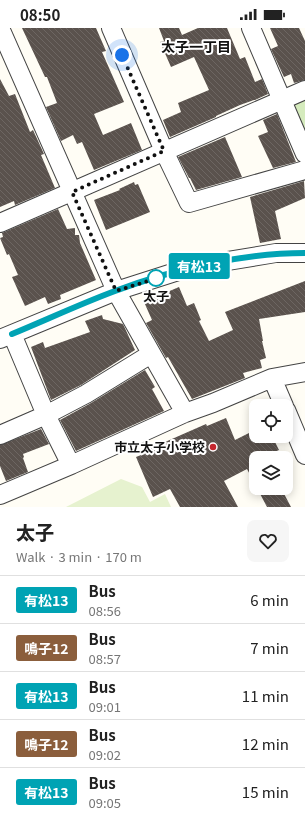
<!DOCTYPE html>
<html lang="en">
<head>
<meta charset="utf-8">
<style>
  :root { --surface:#fff; --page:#f6f6f6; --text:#222; --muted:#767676; --line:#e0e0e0 }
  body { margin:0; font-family:Georgia,"Noto Sans JP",serif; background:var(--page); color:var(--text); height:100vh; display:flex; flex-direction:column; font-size:15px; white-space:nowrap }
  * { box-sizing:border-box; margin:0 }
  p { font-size:13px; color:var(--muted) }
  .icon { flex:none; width:22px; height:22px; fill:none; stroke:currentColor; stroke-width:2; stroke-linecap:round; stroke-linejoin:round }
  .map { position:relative; height:479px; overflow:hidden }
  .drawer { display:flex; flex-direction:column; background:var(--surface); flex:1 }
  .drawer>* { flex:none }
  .badge { padding:0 8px; border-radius:3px; font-size:14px; line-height:26px }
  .buttons { position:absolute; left:249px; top:371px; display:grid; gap:8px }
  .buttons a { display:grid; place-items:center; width:44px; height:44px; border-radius:8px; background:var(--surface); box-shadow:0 2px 10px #0003; font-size:20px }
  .you { position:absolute; width:20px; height:20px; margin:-10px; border:3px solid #fff; border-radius:50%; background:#1a73e8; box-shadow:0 0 0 6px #1a73e833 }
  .map>.badge { position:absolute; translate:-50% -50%; box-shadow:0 0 0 2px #fff }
  .round { display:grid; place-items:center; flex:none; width:42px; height:42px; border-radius:8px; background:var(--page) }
  .overview { display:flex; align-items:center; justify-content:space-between; height:68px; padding:0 16px }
  h1 { font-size:19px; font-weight:800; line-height:30px }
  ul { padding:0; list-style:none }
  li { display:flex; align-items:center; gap:12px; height:48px; padding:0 16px; border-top:1px solid var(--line) }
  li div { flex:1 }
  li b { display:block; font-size:15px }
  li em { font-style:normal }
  li .badge { min-width:44px; font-weight:700; text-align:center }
  .status { display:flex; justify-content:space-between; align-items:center; height:28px; padding:0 20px; background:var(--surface); direction:ltr }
  .status svg { height:11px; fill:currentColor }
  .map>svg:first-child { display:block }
  .park { fill:#d5ebbd }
  .pitch { fill:#e6f2cf }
  .building { fill:url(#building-back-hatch) }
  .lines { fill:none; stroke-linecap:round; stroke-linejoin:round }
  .minor-casing { stroke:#444; stroke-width:20 }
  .minor { stroke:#fff; stroke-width:18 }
  .line-casing { stroke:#fff; stroke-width:9 }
  .line { stroke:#00a3b4; stroke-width:6 }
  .walk { stroke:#111; stroke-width:4; stroke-dasharray:0 7.2 }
  .stop-dot { fill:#fff; stroke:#00a3b4; stroke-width:2 }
  .poi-dot { fill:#c4262e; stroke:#fff; stroke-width:1.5 }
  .labels { text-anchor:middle; stroke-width:4; stroke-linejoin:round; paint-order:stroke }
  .stop-label { font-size:13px; font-weight:bold; fill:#111; stroke:#fff }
  .poi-label { font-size:13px; font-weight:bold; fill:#111; stroke:#fff; text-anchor:end }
  .neighbourhood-label { font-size:14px; font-weight:bold; fill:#111; stroke:#fff }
</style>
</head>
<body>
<div class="status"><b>08:50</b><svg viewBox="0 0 49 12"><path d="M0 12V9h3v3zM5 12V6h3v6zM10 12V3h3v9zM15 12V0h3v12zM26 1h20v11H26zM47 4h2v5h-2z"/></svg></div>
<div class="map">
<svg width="305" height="479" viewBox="0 0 305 479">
  <defs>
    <pattern id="building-back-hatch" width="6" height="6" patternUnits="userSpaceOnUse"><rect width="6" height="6" fill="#5a524d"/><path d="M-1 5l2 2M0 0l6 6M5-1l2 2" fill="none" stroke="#6d6662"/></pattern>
  </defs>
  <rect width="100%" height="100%" fill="#fffdf5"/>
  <path class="park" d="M305,68v39l-14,-34z"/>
  <path class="pitch" d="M121,451l21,8 8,15 15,-8 6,13h-105z"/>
  <path class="building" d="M22,0h74l10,23 -4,1 22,50 -30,12 9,21 28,-12 11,27 -48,20 -12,-28 -5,2 -4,-9 -12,6 -15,-34 11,-4 -10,-26h-2z
    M159,0h20l3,7 16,-7h29l13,31 5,-2 10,25 7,-3 6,15 -13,6h-1l-14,5 -24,11v1l-46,20 -7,-17 18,-8 -3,-9 31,-13 -15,-33 -23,10 -11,-25 4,-1z
    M270,0h29l6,13v39l-11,3 -3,-9 -7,3 -13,-28 7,-3z
    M0,51l9,17 6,-2 15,38 3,-2 11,24 -3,1 14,33 -40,17 -1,-4 -14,6z
    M277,86l19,48 -23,6 -15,-32 10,-4 -5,-12z
    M225,109l17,40 -46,13 -6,-12h-1l-11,-21z
    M304,153l1,17 -30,13 6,28 -21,4 -10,-46z
    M134,154l1,3 3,-1 12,28 -44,18 -12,-30 26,-10 -1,-1z
    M58,181l9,20 8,-1v7h4l1,8 16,37 -36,15 1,4 -13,5 -3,-7 -20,9 -13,-29 6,-2 -9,-21 -2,1 -7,-17 3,-1 -1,-4z
    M305,253v31l-46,7 4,22h-1l4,17 -6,2 2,8 -19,5 2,5 -53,21 -24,-42 -2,1 -20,-35 6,-3 -8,-18 35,-15 8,19 7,-3 7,17 -2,1 10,20 24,-11 -8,-18z
    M102,287l1,4 20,5 12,26 -54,35 -30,15 -20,-53 12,-5 2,6 45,-16 -5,-11z
    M145,342l10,17 -3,2 12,22 -88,40 -16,-31 31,-17z
    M226,390l9,22 18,-9 4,9 8,-4h7l7,14 -7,3 3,5h-19v28l-9,-17 -23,12 14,26h-58l-10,-18 -17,8 -17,-40 5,-2 -1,-2 66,-29 1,2z
    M41,401l8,15 -26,10 1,3 -1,1 5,14 -22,9 -6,-15v-21z
    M257,460h24l10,19h-24z"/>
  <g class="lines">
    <defs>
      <path id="minor" d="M0,0l116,263 69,122
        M111,0l53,123 25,52 116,-33
        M251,0l54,126
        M0,195l305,-133
        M12,306l34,81 25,50
        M0,311l116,-48 75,-24 85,-14h29
        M272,350l12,28
        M286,382l19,45
        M0,407l46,-20 40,-21 65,-40
        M0,467l71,-30 114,-52 28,-10 59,-25 33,-6"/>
    </defs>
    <use href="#minor" class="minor-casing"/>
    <use href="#minor" class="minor"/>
  </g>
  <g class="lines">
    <defs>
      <path id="line" d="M12,306c34,-14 68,-30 103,-43 59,-22 128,-38 190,-38"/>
    </defs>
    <use href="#line" class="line-casing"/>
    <use href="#line" class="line"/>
    <path class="walk" d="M122,27l42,96 -92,41 44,99 45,-14 -5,1"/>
  </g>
  <circle class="stop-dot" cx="156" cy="250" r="8"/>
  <circle class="poi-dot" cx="213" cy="419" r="4"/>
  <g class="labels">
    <g class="stop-label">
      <text x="156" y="273">太子</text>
    </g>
    <g class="poi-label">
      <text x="205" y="424">市立太子小学校</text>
    </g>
    <g class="neighbourhood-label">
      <text x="196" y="24">太子一丁目</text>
    </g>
  </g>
</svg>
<div class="buttons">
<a><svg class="icon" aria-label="locate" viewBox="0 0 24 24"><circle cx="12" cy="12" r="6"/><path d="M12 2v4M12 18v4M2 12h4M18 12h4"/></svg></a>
<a><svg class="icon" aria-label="layers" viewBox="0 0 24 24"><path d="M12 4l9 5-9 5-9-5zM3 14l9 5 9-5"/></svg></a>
</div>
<div class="you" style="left:122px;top:27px"></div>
<b class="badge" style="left:199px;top:238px;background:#00a3b4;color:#fff">有松13</b>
</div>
<section class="drawer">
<div class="overview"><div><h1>太子</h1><p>Walk · 3 min · 170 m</p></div><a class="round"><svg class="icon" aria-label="heart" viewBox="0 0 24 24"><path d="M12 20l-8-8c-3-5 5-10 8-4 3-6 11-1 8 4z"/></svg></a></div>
<ul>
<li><span class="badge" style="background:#00a3b4;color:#fff">有松13</span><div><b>Bus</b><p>08:56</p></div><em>6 min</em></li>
<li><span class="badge" style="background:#8b5e3c;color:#fff">鳴子12</span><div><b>Bus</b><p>08:57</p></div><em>7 min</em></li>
<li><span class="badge" style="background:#00a3b4;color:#fff">有松13</span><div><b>Bus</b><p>09:01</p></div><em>11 min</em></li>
<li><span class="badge" style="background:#8b5e3c;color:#fff">鳴子12</span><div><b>Bus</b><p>09:02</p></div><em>12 min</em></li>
<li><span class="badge" style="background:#00a3b4;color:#fff">有松13</span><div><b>Bus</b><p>09:05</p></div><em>15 min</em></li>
</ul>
</section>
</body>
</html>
